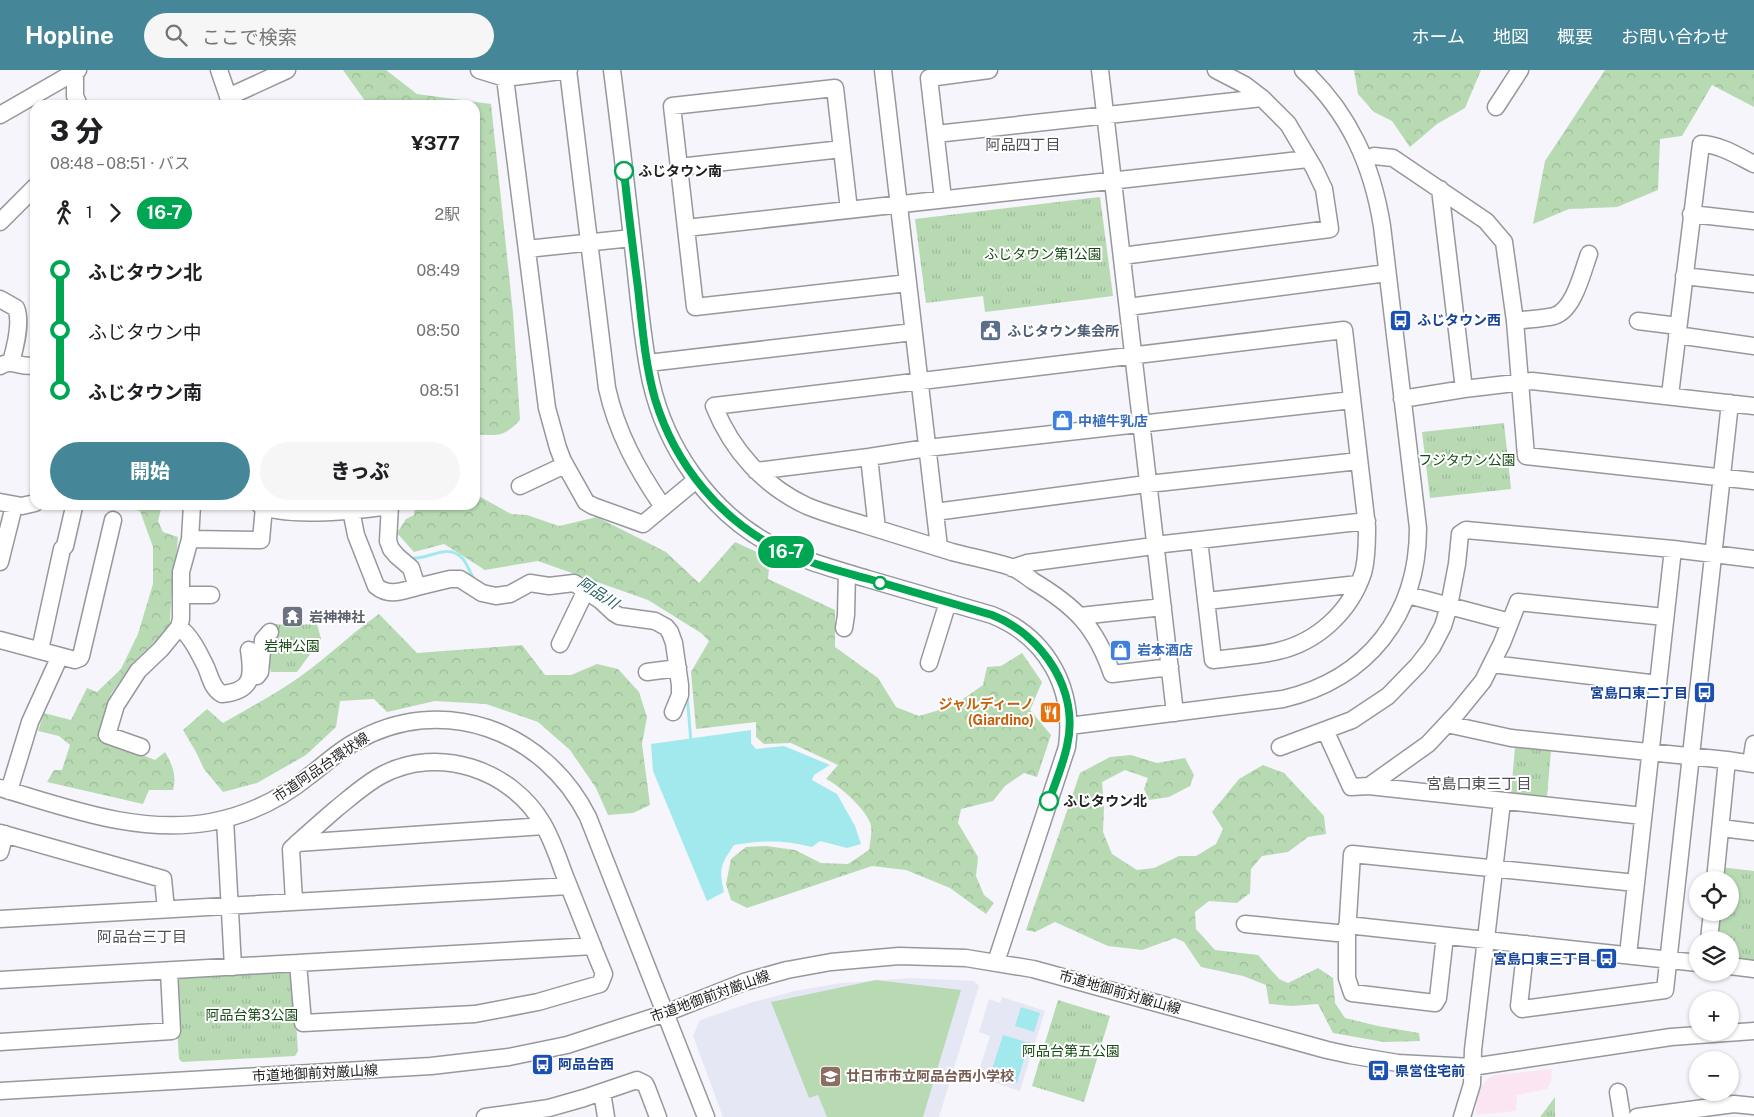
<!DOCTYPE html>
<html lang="ja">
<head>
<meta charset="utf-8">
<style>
  :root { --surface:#fff; --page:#f6f6f6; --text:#202124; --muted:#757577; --accent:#458798 }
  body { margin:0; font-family:"Public Sans","Noto Sans JP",sans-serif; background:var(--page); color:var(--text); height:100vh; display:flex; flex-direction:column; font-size:19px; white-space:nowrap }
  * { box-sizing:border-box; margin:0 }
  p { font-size:16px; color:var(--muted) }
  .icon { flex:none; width:28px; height:28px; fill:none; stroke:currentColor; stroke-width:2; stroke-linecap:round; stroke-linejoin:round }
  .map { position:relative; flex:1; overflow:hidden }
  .panel { position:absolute; left:30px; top:30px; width:450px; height:410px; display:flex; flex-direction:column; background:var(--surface); border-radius:15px; box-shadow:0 1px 4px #0004 }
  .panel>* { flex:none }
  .badge { padding:0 10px; border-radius:16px; font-size:18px; line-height:32px }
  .controls { position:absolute; left:1689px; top:801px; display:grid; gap:10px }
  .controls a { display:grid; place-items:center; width:50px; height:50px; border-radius:50%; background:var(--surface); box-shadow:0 1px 4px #0004; font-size:25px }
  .map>.badge { position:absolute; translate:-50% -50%; box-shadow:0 0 0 2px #fff }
  .legs { display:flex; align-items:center; gap:8px; height:55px; padding:0 20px; font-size:16px }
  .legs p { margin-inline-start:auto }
  .summary { display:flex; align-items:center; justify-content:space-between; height:85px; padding:0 20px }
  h1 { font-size:28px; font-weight:800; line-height:38px }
  .button { display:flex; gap:10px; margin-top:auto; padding:10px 20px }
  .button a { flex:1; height:58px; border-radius:30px; background:var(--accent); color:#fff; font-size:20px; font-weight:800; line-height:58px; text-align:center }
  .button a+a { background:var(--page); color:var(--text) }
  ul { padding:0 20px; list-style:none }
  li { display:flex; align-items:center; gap:18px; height:60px; font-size:19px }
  li i { display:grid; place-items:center; width:8px; height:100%; margin:0 6px; background:currentColor }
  li i::after { content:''; width:12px; height:12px; margin:-6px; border:4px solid; border-radius:50%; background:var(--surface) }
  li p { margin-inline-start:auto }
  li:first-child i { background:linear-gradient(#0000 50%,currentColor 0) }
  li:last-child i { background:linear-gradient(currentColor 50%,#0000 0) }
  header { display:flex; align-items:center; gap:30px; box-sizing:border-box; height:70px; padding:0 25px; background:var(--accent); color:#fff }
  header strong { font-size:24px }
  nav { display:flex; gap:28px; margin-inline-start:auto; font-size:18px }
  .search { width:350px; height:45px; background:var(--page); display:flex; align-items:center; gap:12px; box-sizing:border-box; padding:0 18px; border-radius:28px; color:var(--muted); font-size:19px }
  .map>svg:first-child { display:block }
  .commercial { fill:#fbe5f2 }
  .built { fill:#e6e7f4 }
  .green { fill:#b7dab3 }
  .forest { fill:url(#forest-crowns) }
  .park { fill:url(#park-tufts) }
  .water { fill:#a2e9ee }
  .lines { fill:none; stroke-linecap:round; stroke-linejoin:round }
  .stream { stroke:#a2e9ee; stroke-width:3 }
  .minor-casing { stroke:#97989d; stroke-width:19 }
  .minor { stroke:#fff; stroke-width:16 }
  .line-1-casing { stroke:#fff; stroke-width:11 }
  .line-1 { stroke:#00a651; stroke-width:8 }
  .stop-1-dot { fill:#fff; stroke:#00a651; stroke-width:2.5 }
  .labels { text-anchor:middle; stroke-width:4; stroke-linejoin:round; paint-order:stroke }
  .stop-label { font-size:14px; font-weight:bold; fill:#222224; stroke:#fff; text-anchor:start }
  .park-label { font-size:14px; fill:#164b15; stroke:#fff }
  .transit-label { font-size:14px; font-weight:bold; fill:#164399; stroke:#fff; text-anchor:start }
  .service-label { font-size:14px; font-weight:bold; fill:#4e5e75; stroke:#fff; text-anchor:start }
  .shop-label { font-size:14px; font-weight:bold; fill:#366cbe; stroke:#fff; text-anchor:start }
  .worship-label { font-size:14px; font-weight:bold; fill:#5b616d; stroke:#fff; text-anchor:start }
  .food-label { font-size:14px; font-weight:bold; fill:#c56008; stroke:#fff; text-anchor:end }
  .street-label { font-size:14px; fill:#222224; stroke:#fff }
  .education-label { font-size:14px; font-weight:bold; fill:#785e54; stroke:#fff; text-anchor:start }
  .neighbourhood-label { font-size:15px; fill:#4f4f54; stroke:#fff }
  .water-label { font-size:15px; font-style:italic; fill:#276165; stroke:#fff }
</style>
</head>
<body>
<header>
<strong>Hopline</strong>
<div class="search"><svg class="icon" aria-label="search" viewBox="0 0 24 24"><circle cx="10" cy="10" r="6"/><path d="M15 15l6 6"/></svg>ここで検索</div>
<nav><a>ホーム</a><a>地図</a><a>概要</a><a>お問い合わせ</a></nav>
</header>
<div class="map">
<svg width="1754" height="1047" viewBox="0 0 1754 1047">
  <defs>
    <pattern id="forest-crowns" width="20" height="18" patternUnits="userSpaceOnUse" patternTransform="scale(1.25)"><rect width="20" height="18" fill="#b7dab3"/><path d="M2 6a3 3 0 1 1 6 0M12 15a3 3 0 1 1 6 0" fill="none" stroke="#9dbb9a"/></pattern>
    <pattern id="park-tufts" width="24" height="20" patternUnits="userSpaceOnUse" patternTransform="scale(1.25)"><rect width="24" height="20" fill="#b7dab3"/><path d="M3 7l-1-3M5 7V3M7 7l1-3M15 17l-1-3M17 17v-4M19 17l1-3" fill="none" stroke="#9dbb9a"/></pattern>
  </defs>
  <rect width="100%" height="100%" fill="#f5f5fb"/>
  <path class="commercial" d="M1552,999l-1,13 -4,7 -30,6 -1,16 -40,4 1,-18 4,-9 7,-10 6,-3z"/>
  <path class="built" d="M911,908l63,3 5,5 -40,131h-216l-30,-81 7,-16 50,-17 45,-12 46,-8z
    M1002,927l43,14 -25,80 -43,-14 13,-41 -11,-4 10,-33 11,4z"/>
  <path class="green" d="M876,910l85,10 -38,127h-96l-9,-22 -9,3 -38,-96z"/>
  <path class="forest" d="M343,0h43l31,24 74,10 22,209 7,107c-16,17 -23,16 -45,14v-329h-107z
    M1354,0h127l-16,38 -28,16 -27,23 -18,-26 -18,-9 -16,-18z
    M1605,0h149v37l-42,-22 -30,51 -22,3 -2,51 -41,17 -48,2 -36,15 12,-63z
    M475,421l2,4 34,19 16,1 32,11 38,-9 69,35 33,31 36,-41 35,16 -2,21 67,31v37l43,31 18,29 23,9 34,-10 30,-21 4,-18 14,-1 21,-13 20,29 -12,28 21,25 -14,42 -13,-4 -19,13 -12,15 -32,8 -3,14 20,34 -2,19 8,19 10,8 -8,11 -36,-26 -44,-18 -34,-4 -125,42 -16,-8 -5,-16 5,-25 15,-12 20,-1 29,4 26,13 27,1 21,-14c1,-7 3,-17 2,-24 -2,-14 -32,-41 -45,-47l12,-14 -47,-22 -27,1 -8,-7v-15l-60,7 -5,-57 18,-31 -8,-8 -53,-33 -110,-39 -53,9 -41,-26 -30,8 -17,-19 9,-14 8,-4 1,-10h60z
    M121,435h41l-4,16 5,11 15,5c-2,30 -8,60 -8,90l-37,36 -22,31 -12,44 56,22 10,-8c7,12 12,23 8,38h-24l-6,14 -96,-22 7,-12h8l8,-25 -11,-9 -21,-5 6,-18 27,7 16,-32 10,4 24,-23 17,-35 15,-50v-37l-13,-36z
    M379,544l38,39 105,-8 23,30h26l26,-11 21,5 21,23 8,25 -5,27 8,61 -17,8 -25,2 -12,-27 -26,-38 -32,-28 -52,-18 -51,-3 -48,11 -13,-13 -34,2 -4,26 -30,28 -49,28 -34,9 -19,-23 -8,-17 -13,-22 24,-21 16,14c31,-18 62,-34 90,-56 22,-17 43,-37 66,-53z
    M1131,685l26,8 28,-5 9,17 -4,11 -21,11 -20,3 -5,-11 4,-11 -23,-8 -23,12 2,24 -1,26 9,22 25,16 17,-2 25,-12h17l20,-12 7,-15 -11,-17 27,-33 24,-14 21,8 40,43 2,18 -18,3 -20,15 -26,4 -11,13 -1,24 -13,10 -28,-2 -14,11 1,17 19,21 43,5 21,24 9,4 30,-15 15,10 2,25 10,15 33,8 41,7 1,8 -36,1 -51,-9 -15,-29 -27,2 -22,-2 -3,-19 -23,-9 -42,-9 -17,-25 -9,-4 -33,12 -34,-4 -53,-24 -20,10 -9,-2 54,-157 30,-16z"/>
  <path class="park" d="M1100,127l13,99 -128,16 -2,-16 -57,7 -11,-84z
    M1504,353l7,66 -81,9 -8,-66z
    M273,554l21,1 23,-1 4,15 -24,33h-26c-4,-12 -3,-22 2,-34l-3,-6z
    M1515,677l36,3 -4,47 -36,-3z
    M1720,797l34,4v90l-24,-3v-18h-17l2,-27 15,-1v-32h-11z
    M290,900l3,3 5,78 -3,5 -113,6 -3,-3 -5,-80 3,-3z
    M1058,930l52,16 -26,86 -52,-16z
    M1555,1027v20h-15z"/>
  <path class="water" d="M751,660v13l5,6 28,-3 46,19 -16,10 -2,5 25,14 18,32 6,18 -14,4 -27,-7 -8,6c-29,-7 -48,-7 -78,-2 -14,21 -15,23 -10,47l-17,9 -54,-130 -2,-27z
    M1021,937l19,6 -6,19 -19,-6z
    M1003,965l26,8 -12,40 -27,-8z"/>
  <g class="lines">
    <path class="stream" d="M410,488c19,3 37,-17 53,1 5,6 7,15 12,21
      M687,624l4,48"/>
    <defs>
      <path id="minor" d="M75,0v26l4,9
        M219,0l12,35
        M479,0l26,8 64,-8
        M568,0l39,318c10,45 30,81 56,119
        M612,0c8,62 15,123 22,185 5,42 8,86 17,127 15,66 58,128 117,161 32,17 66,26 100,36 41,12 83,24 124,36 55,22 83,73 75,132l-71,215
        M883,0l56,477
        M1100,0l75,643
        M505,8l42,330 11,40 5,13 23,41 7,4 50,18 53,-44
        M228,27l59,-27
        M1496,37l24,-37
        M0,45l78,-45
        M936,64l326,-36
        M1365,90l9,-4 19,2 93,63 18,21 11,79 11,135 228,25
        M679,97l163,-18
        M1440,119l24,200
        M943,129l-14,-121 60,-8
        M849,140l-14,-122 -163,18 23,201 213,-24
        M1691,144l63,7
        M0,152l35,-35
        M686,158l622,-69
        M527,179l105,-11
        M1122,186l208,-27 -6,-40 -10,-21 -26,-44 -26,-26 -17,-13 -29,-15
        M1684,206l70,8
        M0,229l16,9c6,14 -1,40 -5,54
        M1128,237l259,-34
        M1515,251c12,-2 27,-2 39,-5 20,-6 28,-43 35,-62
        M1638,251l40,5
        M1677,265l77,11
        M648,293l265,-31
        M0,296c12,-8 22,3 35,-1
        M1670,325l31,-251c18,0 37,12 53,20
        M1402,329l62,-10 68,-8 222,25
        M869,387l8,72
        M756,401l113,-14 58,-9 425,-48
        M520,416l45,-21
        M0,432l22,4 13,-3
        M192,435l-2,34 -9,33v47l-2,8c12,9 20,26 27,40 4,9 6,22 16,27 31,-3 31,-18 27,-44
        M260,435c26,14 100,5 130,1
        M390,435l-2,36 3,8 6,7 14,12 6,19 33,-8h10l22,14 14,3 14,-2 20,-11 19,3 25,-3 26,17 14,13 5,3 36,5 11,6 4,5 4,11 6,42v10l-7,17
        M351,440l5,25 20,51c13,11 26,5 41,1
        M935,442l204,-27 220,-24
        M190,469l71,1 3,-33
        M0,492l14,-56
        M1012,498l15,-5 119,-16 9,-2 212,-24
        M181,525h30
        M1408,525l102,27
        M1207,531l151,-17
        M1080,546l83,-9
        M844,558l2,-13 1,-42
        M0,570l60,16 -30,66 -21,69
        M560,574l25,-52
        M40,580l22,-101 3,-3 9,-39
        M60,586l15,4 5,-2 1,-2 32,-136
        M929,593l19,-61
        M1492,594l166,20
        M1170,597l-58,7c-16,-47 -37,-68 -79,-93 -7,-5 -14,-11 -22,-14 -19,-6 -40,-10 -59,-15 -29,-9 -58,-18 -87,-27 -19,-6 -39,-11 -58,-19 -43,-20 -75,-55 -93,-100l630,-76 23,197c0,15 0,32 -4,46 -13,39 -46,69 -85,78 -21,5 -43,6 -65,9l-14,-120
        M647,602l31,-4
        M257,606l3,-4 3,-32 7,-8
        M1447,654l64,14 216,22 -12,120
        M1069,656l214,-27c85,-20 135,-84 135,-171l-36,-302c-10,-62 -33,-113 -79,-156
        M1325,660l26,57 18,-1 274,30
        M141,677l-34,-12 9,-30 22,-34 23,-22 18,-22
        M1280,677l72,-27 36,-24 30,-31 14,-18 11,-21 6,-20 8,-42 3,-30 6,-4 207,19 81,10
        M1727,690l27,4
        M1751,693l3,-19
        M1369,716l59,-42 29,-31 26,-32 19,-38 16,-41 147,15
        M0,718c68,20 138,47 211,34 36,-7 70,-23 98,-46 15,-11 29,-25 46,-34 87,-50 189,-12 233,75l118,300
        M225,749l8,148
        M1721,758l33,4
        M0,763l163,46 3,30
        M297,773l247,-17
        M0,782l5,-18
        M294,831l-3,-52c15,-14 30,-27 45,-40 15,-12 29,-25 46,-34 56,-30 129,-6 161,49 10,17 16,37 23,55 13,32 25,64 38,95l-4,10 -62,18 -63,12 -172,9 -5,-60
        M0,849l569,-33
        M1245,854l102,10
        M1347,855l351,38
        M1445,866l-7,62 -3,5 -83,-10 -5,-15v-44l5,-80 284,29
        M1709,870l3,-28
        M1526,874l-7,62 3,3 143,-19 65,-587
        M1628,885l45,-406
        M1730,896l24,3
        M0,910l593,-34
        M0,972l172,-11 -3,-60
        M0,1021l431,-25 78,-9 58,-12 99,-32 78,-31 43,-12 44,-8 68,-6 67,2 67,11 294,81 23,5 48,8 74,4 199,-30 83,-6
        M602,1022l4,25
        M1618,1022l4,25
        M485,1047l64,-9 35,-10 53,-18 8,4 2,4 11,29
        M1462,1047l10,-33 1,-34 29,-248
        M1637,1047l97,-13 20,2"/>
    </defs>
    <use href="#minor" class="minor-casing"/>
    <use href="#minor" class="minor"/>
  </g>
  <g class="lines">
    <defs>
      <path id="line-1" d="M624,101c4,39 9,78 14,117 4,36 7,76 17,111 20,66 66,122 128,152 27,13 57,20 86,28 41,12 82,24 123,36 51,20 88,76 75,131 -4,19 -12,37 -18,55"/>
    </defs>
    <use href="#line-1" class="line-1-casing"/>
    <use href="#line-1" class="line-1"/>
  </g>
  <defs>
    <symbol id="bus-square" viewBox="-11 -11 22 22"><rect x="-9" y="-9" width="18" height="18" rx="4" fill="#1a4fb4" stroke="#fff"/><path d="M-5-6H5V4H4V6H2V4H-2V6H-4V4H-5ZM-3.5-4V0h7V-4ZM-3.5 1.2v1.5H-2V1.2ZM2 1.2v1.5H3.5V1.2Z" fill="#fff"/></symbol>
    <symbol id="civic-square" viewBox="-11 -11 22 22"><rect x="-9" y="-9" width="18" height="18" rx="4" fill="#5c6f8a" stroke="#fff"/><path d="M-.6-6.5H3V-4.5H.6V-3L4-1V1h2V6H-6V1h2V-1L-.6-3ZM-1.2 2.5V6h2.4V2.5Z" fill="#fff"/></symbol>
    <symbol id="shop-square" viewBox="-11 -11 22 22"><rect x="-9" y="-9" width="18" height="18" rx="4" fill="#3f7fe0" stroke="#fff"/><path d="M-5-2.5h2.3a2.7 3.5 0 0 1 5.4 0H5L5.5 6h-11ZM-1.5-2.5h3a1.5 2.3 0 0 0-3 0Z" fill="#fff"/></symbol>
    <symbol id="temple-square" viewBox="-11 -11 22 22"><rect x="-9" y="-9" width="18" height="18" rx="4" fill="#6b7280" stroke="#fff"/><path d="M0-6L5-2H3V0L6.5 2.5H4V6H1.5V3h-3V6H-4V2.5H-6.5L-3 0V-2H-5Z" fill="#fff"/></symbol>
    <symbol id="restaurant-square" viewBox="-11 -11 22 22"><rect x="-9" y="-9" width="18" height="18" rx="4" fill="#e8710a" stroke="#fff"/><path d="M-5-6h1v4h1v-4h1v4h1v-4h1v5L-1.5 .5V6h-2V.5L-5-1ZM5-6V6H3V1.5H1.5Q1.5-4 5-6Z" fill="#fff"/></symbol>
    <symbol id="school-square" viewBox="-11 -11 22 22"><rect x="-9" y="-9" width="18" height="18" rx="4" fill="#8d6e63" stroke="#fff"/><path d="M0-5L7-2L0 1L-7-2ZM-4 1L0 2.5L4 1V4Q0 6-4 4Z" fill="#fff"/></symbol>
  </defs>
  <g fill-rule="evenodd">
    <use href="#bus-square" x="1388" y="238" width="25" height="25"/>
    <use href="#civic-square" x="978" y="248" width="25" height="25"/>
    <use href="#shop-square" x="1050" y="338" width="25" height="25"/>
    <use href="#temple-square" x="280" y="534" width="25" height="25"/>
    <use href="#shop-square" x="1108" y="568" width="25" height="25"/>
    <use href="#bus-square" x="1692" y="610" width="25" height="25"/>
    <use href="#restaurant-square" x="1038" y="630" width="25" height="25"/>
    <use href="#bus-square" x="1594" y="876" width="25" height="25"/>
    <use href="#bus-square" x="530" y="982" width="25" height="25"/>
    <use href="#bus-square" x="1366" y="988" width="25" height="25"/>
    <use href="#school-square" x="818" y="994" width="25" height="25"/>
  </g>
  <g class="stop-1-dot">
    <circle cx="624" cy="101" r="9"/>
    <circle cx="880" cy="513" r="6"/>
    <circle cx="1049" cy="731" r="9"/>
  </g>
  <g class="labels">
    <g class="stop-label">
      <text x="638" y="106">ふじタウン南</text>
      <text x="1063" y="736">ふじタウン北</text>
    </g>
    <g class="park-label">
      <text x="1043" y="189">ふじタウン第1公園</text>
      <text x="1467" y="395">フジタウン公園</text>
      <text x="292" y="581">岩神公園</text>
      <text x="252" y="950">阿品台第3公園</text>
      <text x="1071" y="986">阿品台第五公園</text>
    </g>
    <g class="transit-label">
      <text x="1417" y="255">ふじタウン西</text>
      <text x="1688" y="628" text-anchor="end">宮島口東二丁目</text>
      <text x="1591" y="894" text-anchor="end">宮島口東三丁目</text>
      <text x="558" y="999">阿品台西</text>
      <text x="1395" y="1006">県営住宅前</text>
    </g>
    <g class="service-label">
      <text x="1007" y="266">ふじタウン集会所</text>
    </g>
    <g class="shop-label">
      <text x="1078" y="356">中植牛乳店</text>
      <text x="1137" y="585">岩本酒店</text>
    </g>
    <g class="worship-label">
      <text x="309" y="552">岩神神社</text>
    </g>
    <g class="food-label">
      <text x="1034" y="639">ジャルディーノ<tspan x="1034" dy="16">(Giardino)</tspan></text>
    </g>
    <g class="street-label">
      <text transform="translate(321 697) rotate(-34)" y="5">市道阿品台環状線</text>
      <text transform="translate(1120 922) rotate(16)" y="5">市道地御前対厳山線</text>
      <text transform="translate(710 926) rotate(-20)" y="5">市道地御前対厳山線</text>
      <text transform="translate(315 1003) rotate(-3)" y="5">市道地御前対厳山線</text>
    </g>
    <g class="education-label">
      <text x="846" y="1011">廿日市市立阿品台西小学校</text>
    </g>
    <g class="neighbourhood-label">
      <text x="1023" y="80">阿品四丁目</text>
      <text x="1479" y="719">宮島口東三丁目</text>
      <text x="142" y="872">阿品台三丁目</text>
    </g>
    <g class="water-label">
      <text transform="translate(598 523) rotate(33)" y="5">阿品川</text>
    </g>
  </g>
</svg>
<div class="controls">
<a><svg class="icon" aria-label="locate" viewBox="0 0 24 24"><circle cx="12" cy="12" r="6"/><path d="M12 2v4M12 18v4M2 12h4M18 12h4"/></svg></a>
<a><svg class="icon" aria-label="layers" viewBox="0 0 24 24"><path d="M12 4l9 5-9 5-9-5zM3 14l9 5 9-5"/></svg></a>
<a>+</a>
<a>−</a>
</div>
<b class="badge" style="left:786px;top:482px;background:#00a651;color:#fff">16-7</b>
<section class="panel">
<div class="summary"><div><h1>3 分</h1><p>08:48 – 08:51 · バス</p></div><b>¥377</b></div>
<div class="legs"><svg class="icon" aria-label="walk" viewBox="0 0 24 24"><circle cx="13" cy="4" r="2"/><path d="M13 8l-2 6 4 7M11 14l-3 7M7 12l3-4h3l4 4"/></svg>1<svg class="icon" aria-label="forward" viewBox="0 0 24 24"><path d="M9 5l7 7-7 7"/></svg><b class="badge" style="background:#00a651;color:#fff">16-7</b><p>2駅</p></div>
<ul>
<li><i style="color:#00a651"></i><b>ふじタウン北</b><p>08:49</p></li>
<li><i style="color:#00a651"></i><span>ふじタウン中</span><p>08:50</p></li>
<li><i style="color:#00a651"></i><b>ふじタウン南</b><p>08:51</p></li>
</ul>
<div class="button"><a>開始</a><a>きっぷ</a></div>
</section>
</div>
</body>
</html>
